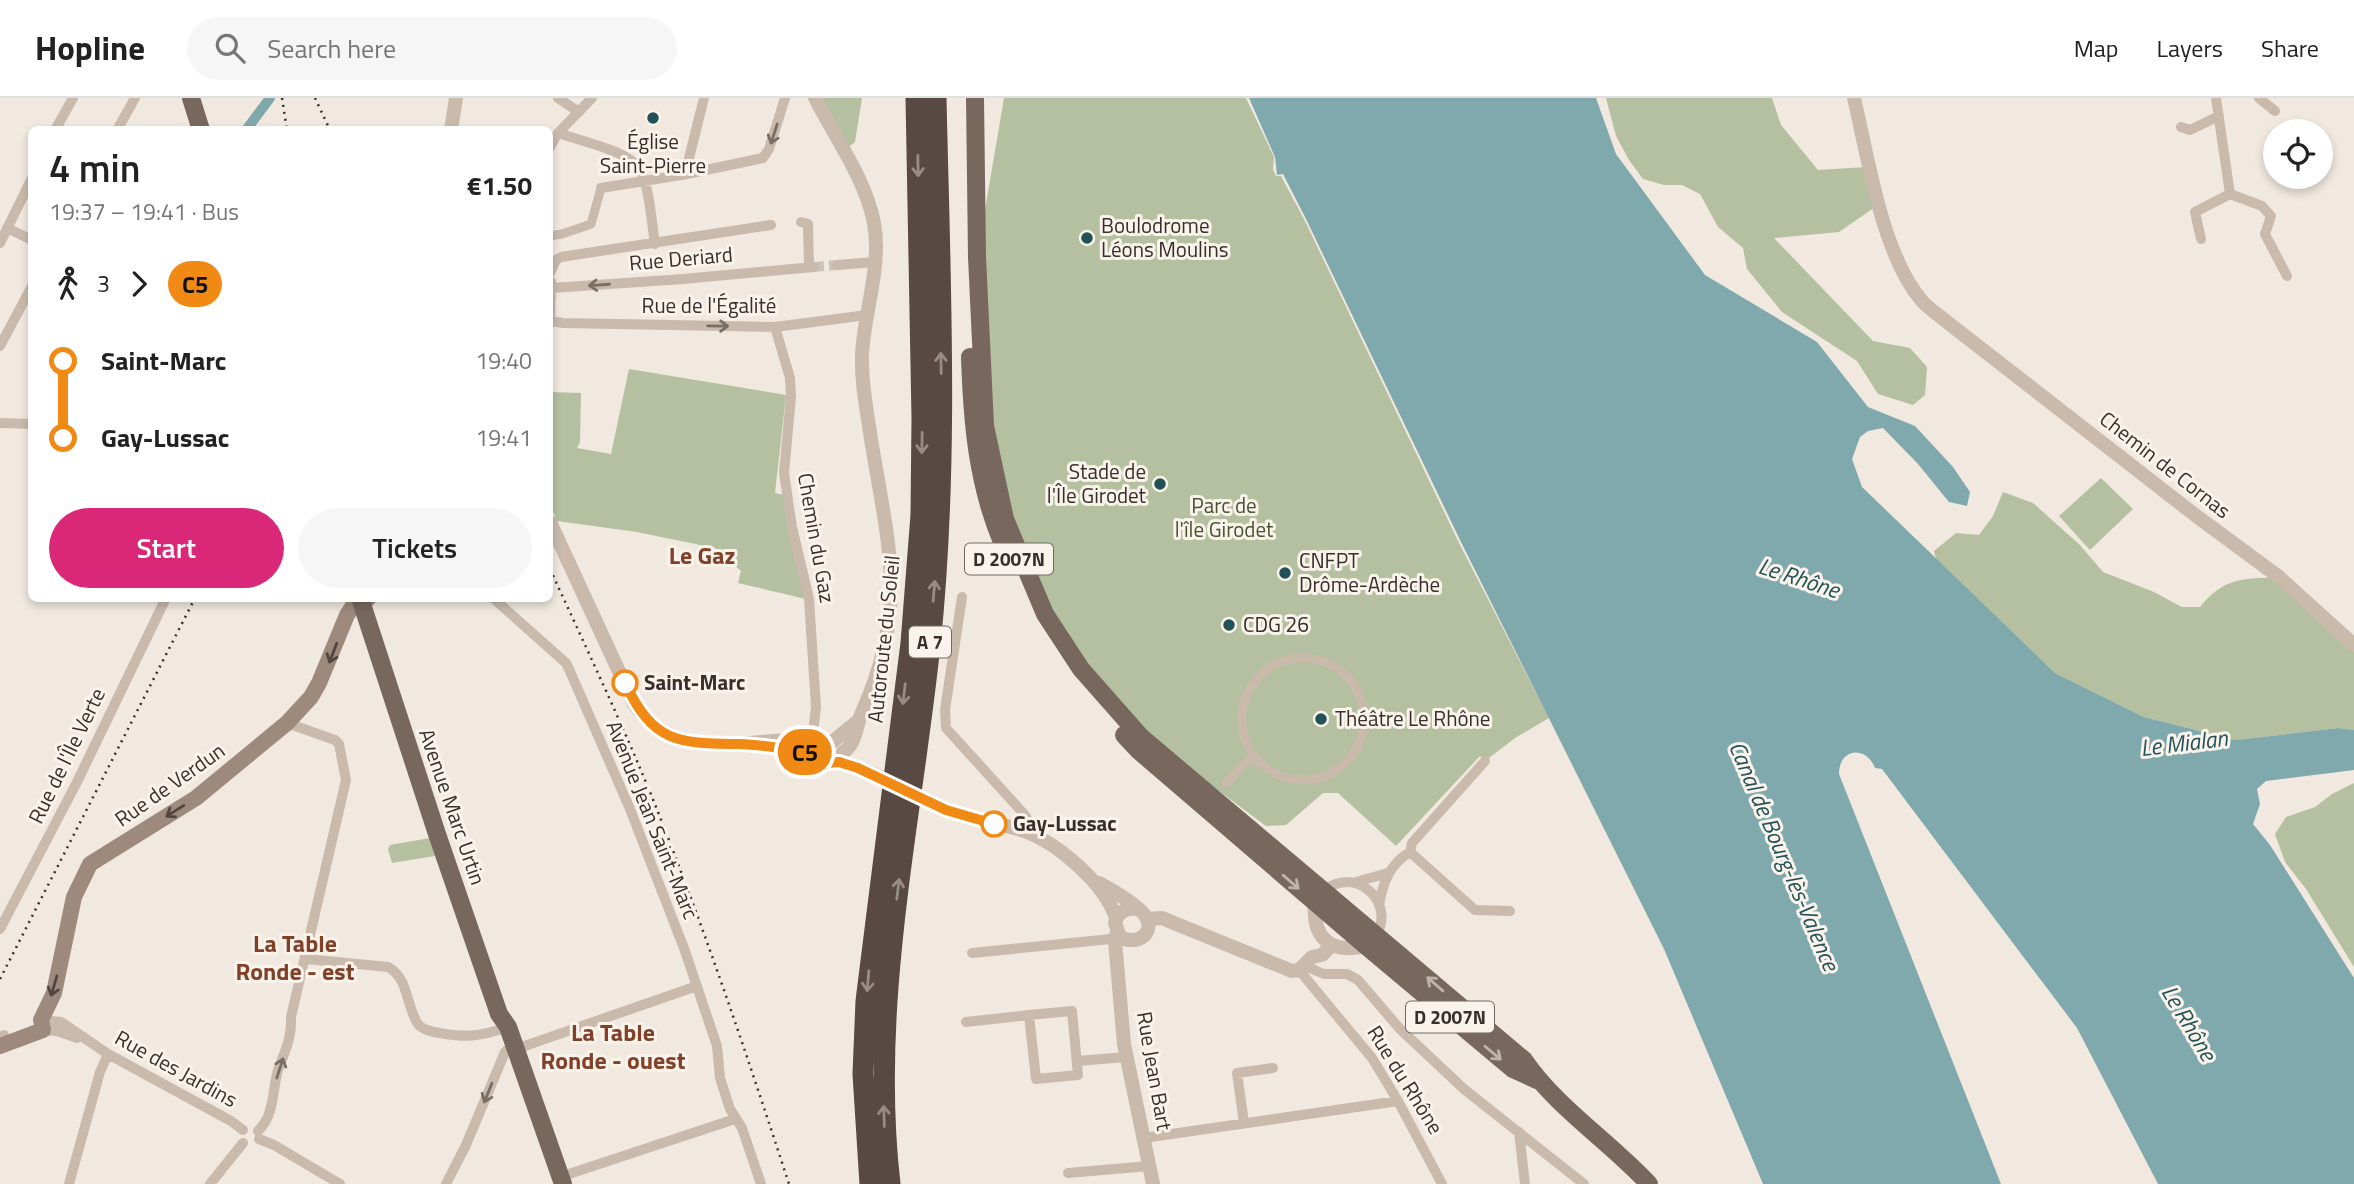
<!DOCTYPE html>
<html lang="en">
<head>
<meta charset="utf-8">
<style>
  :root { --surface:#fff; --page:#f6f6f6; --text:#222; --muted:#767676; --line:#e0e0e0; --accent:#db2777 }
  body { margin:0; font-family:"Titillium Web",sans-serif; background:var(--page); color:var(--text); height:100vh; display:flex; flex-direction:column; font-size:26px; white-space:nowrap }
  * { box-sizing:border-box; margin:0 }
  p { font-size:23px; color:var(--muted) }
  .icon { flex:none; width:38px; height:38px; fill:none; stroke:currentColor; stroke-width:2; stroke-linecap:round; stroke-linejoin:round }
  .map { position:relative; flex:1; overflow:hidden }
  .side { position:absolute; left:28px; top:28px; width:525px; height:476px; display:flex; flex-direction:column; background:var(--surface); border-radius:10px; box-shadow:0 4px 10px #0003 }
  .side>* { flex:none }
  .badge { padding:0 14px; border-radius:23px; font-size:24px; line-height:46px }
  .buttons { position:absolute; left:2263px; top:21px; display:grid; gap:14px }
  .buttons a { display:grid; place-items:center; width:70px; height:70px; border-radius:50%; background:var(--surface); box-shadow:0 4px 10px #0003; font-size:35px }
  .map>.badge { position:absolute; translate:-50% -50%; box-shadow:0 0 0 4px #fff }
  .legs { display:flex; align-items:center; gap:10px; height:77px; padding:0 21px; font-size:23px }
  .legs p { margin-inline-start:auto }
  .headline { display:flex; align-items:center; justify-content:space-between; height:119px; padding:0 21px }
  h1 { font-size:38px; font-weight:600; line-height:52px }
  .cta { display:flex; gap:14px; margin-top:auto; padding:14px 21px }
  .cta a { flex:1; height:80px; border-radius:42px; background:var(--accent); color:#fff; font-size:28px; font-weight:600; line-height:80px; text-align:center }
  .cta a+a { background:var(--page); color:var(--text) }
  ul { padding:0 21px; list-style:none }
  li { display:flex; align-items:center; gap:24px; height:77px; font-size:26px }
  li i { display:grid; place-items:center; width:10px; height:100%; margin:0 9px; background:currentColor }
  li i::after { content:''; width:18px; height:18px; margin:-9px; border:5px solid; border-radius:50%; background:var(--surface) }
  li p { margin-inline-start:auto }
  li:first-child i { background:linear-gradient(#0000 50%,currentColor 0) }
  li:last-child i { background:linear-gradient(currentColor 50%,#0000 0) }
  header { display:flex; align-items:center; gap:42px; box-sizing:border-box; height:98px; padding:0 35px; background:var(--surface); border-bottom:2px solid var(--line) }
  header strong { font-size:33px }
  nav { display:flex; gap:38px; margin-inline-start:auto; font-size:24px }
  .search { width:490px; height:63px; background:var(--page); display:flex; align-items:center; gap:18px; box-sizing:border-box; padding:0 24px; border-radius:38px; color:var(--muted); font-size:26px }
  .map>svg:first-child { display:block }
  .green { fill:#b4c0a0 }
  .water { fill:#80a9ad }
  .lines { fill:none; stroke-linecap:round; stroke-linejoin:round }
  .canal { stroke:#80a9ad; stroke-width:10 }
  .minor-tunnel { stroke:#ccc4bb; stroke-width:10; stroke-dasharray:10 5; stroke-linecap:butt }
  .pedestrian { stroke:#c9baac; stroke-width:9 }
  .minor { stroke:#c9baac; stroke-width:10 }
  .tertiary { stroke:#c9baac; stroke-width:14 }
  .secondary { stroke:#9d8a7d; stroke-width:16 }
  .primary { stroke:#78675d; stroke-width:18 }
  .motorway { stroke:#584942; stroke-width:21 }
  .rail { stroke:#372f2a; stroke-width:2.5; stroke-dasharray:2 5; stroke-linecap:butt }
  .oneway { stroke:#796e64 }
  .oneway2 { stroke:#988d86 }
  .oneway3 { stroke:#50463f }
  .oneway4 { stroke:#bfb4ac }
  .line-1-casing { stroke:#fff; stroke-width:16 }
  .line-1 { stroke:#f18a14; stroke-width:10 }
  .poi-dot { fill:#225156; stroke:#f9f3ec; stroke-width:2.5 }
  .stop-1-dot { fill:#fff; stroke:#f18a14; stroke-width:3.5 }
  .labels { text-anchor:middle; stroke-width:6; stroke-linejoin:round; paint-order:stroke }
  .shield { fill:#f9f3ec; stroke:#716a64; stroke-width:2 }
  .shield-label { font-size:19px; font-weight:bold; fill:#372f2a }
  .poi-label { font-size:21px; fill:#372f2a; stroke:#f9f3ec; text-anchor:start }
  .street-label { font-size:21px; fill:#372f2a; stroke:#f9f3ec }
  .park-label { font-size:21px; fill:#465430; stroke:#f9f3ec }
  .stop-label { font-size:21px; font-weight:bold; fill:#372f2a; stroke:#f9f3ec; text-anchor:start }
  .water-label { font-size:23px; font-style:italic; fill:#225156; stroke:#f9f3ec }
  .quarter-label { font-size:24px; font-weight:bold; fill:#814129; stroke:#f9f3ec }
</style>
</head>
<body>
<header>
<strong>Hopline</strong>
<div class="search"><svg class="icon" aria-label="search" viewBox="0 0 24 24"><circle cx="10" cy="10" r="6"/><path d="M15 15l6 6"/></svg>Search here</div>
<nav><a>Map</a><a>Layers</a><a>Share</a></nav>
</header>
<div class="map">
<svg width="2354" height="1086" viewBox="0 0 2354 1086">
  <rect width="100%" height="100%" fill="#f1e9df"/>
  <path class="green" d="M821,0h41l-7,44 -8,6z
    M1004,0h242l28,59 -1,12 3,7h5l24,45 153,320 91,177 -34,20 -30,23 -5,-5 -84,90 -58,-53h-15l-37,32 -20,1 -48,-36 -77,-53 -60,-68 -76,-150 -20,-93 -8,-169z
    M1606,0h166l9,27 37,45 48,-3 9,40 -36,25 -65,6 99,103 37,7 17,19 -2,28 -12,10 -35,-11 -21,-33 -75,-49 -35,-43 -4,-21 -25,-21 -18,-33 -18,-9h-18l-21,-6 -14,-19 -13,-24z
    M629,271l157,26 -11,98 9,2 22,104 -68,-16 3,-12 -26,-23 -78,-16 -80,-11 -7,-17v-112l31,1 -1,49 -3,6 34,6z
    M2101,380l32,31 -43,41 -31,-34z
    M2003,394l30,11 47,42 23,27 51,20 28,15h18c24,-30 43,-28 79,-30l75,68v85l-16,-2 -102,12 -92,-23 -89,-44 -119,-114 -2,-8 22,-18 23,2 14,-19z
    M2354,685v184l-48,-78 -21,-27 -10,-28 11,-17 29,-10 17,-13z
    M430,740l5,18 -43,7 -4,-14 2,-4z"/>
  <path class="water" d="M1249,0h347l20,56 89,121 112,67 51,65 47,19 38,41 17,25 -3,14 -18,-4 -31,-38 -35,-36 -15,3 -8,6 -8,22 10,28 193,186 89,44 92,23 102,-12 16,2v40l-88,11 -9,8 3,15 -7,20 17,21 84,133v206h-196l-81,-156 -195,-259 -7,-1c-9,-23 -36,-20 -36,6l162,410h-238l-99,-235 -204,-409 -153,-319 -24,-47 -6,1 -2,-18z"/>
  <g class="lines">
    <path class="canal" d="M246,32l24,-32"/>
    <path class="minor-tunnel" d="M814,169l23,-2"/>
    <path class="pedestrian" d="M550,138l12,-2 29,-10 10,-36
      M1242 621a61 61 0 1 1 122 0a61 61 0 1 1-122 0Z
      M1226,685l19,-20 10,-6"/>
    <path class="minor" d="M558,0l21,14
      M2216,0l14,96 32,12 9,10 -6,18 22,42
      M2259,0l16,13
      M2181,29l9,3 29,-14
      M55,32l18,-32
      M117,32l18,-32
      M558,35c20,7 70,18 81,35 10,15 13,57 16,76
      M550,49l8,-14 34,-35
      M692,75l-3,-15 15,-60
      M601,90l86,-14 76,-16 6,-9 16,-51
      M801,124l7,2 1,43
      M7,130l25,12
      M2201,141l-6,-27 35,-18
      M0,145l32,-65
      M837,167l38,-3
      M550,175l6,-13 5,-3 210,-32
      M552,190l131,-9 131,-12
      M550,223l13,2 212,4 92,-12
      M550,223l1,-39
      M775,229l15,51 1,18 -7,77 8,54 17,72 7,108 -4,34 4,7
      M0,248l32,-60
      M0,325l32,1
      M962,499l-17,113 1,18 78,86 4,6 -2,12
      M493,500l73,65 3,6 61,140 55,142 32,95 3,32 10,31 12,19 19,56
      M1410,754l65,58 35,1
      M1356,784l32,-9
      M1324,793c31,-26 71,10 53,43
      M1379,807c4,-23 11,-41 31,-53l2,-9 73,-82
      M0,831l77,-147 89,-184
      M972,855l139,-14 6,-7
      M306,861l82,8c21,11 18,40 30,57 7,10 46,13 58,11 11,-1 21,-5 32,-8
      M1305,868l19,8h23l11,6 42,49 65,61 119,94
      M1299,872l73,88 26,43 44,83
      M1072,913l6,64 -42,4 -7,-64z
      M41,922l20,2 47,32 123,67 12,9
      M966,924l63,-7
      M43,932l14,1 20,7
      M0,939l4,-2
      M516,951l181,-63
      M1077,963l49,-4
      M1244,1025l-7,-50 36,-5
      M258,1033c17,-16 14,-41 20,-61 7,-19 14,-32 13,-53l55,-237 -7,-36 -4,-4 -48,-17
      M1519,1034l6,52
      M1144,1040l254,-37
      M259,1041l15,6 66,39
      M1068,1075l81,-7
      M560,1079l175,-58
      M69,1086l31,-112 8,-18
      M210,1086l33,-41
      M446,1086l20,-39 39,-93 9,-8"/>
    <path class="tertiary" d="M815,0c20,39 51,82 59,125 8,44 -10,88 -12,132 -1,28 5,56 9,84 17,106 38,167 -8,271 -7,13 -6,34 -20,42
      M1854,0c14,59 28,157 68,203 7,8 17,14 25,21l248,193 84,62 75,68
      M451,32l5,-32
      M550,424l84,182c28,44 81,43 127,38 23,-2 43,-5 64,4
      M831,645l27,-22
      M771,650l51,6
      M822,656l6,9c7,1 10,-1 16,0 33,9 70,33 103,47 25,11 52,12 77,21 34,12 81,53 92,87
      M1099,785c11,6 44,25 48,36 7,18 -14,26 -27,18l-5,-14c3,-11 10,-15 21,-14
      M1315,805c-3,36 16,51 51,43
      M1147,821l15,-1 7,3 123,50 7,-1 13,-13 10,-2 10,-10
      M1117,834l-2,9 9,103 29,140"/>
    <path class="secondary" d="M0,948l43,-16 -2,-10 13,-27 20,-96 16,-33 106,-66 91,-75 24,-26 8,-14 28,-68 6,-9 15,-7"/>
    <path class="primary" d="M191,0l10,32
      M975,0l2,159 8,169 20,93 40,95 36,55 60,68 383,323c32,47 86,82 125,124
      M970,259c2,63 7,126 32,185
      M360,500l77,236 62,180 9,13 55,157
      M1124,637l15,16 227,195 147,123 24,11"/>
    <path class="motorway" d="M870,1086l-7,-110 3,-73 45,-358 10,-128 1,-97 -6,-320
      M890,1086c-21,-181 21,-359 40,-539 19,-182 10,-365 6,-547"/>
    <path class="rail" d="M282,0l5,32
      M315,0l15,32
      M550,471c34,74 69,148 100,223 52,129 96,260 139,392
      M0,881l195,-381"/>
  </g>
  <defs><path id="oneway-shaft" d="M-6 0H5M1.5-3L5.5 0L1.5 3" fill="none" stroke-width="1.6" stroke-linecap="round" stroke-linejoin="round" transform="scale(1.75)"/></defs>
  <g class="oneway">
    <use href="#oneway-shaft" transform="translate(774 36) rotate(108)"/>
    <use href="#oneway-shaft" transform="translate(599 187) rotate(176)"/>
    <use href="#oneway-shaft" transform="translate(718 228) rotate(1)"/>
    <use href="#oneway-shaft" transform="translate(280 970) rotate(-72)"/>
    <use href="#oneway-shaft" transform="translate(488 995) rotate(112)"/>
  </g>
  <g class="oneway2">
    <use href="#oneway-shaft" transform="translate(918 68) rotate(89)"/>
    <use href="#oneway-shaft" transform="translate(941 265) rotate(-91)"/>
    <use href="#oneway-shaft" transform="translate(922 345) rotate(91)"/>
    <use href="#oneway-shaft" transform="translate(934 493) rotate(-85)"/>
    <use href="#oneway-shaft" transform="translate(904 596) rotate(97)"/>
    <use href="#oneway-shaft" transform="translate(898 791) rotate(-83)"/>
    <use href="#oneway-shaft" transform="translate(868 883) rotate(95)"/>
    <use href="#oneway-shaft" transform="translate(884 1018) rotate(-92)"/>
  </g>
  <g class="oneway3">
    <use href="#oneway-shaft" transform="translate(333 555) rotate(111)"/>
    <use href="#oneway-shaft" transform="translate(175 713) rotate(148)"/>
    <use href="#oneway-shaft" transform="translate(54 888) rotate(106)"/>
  </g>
  <g class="oneway4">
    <use href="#oneway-shaft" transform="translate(1291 784) rotate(41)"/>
    <use href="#oneway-shaft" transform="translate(1435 886) rotate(-139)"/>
    <use href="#oneway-shaft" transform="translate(1493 955) rotate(40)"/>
  </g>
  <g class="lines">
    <defs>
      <path id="line-1" d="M625,585c29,61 53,60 115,61 27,1 55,7 82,10l6,9 11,-1 19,6 88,42 48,14"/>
    </defs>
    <use href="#line-1" class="line-1-casing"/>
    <use href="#line-1" class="line-1"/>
  </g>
  <g class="poi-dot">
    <circle cx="653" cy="20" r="7"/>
    <circle cx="1087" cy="140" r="7"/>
    <circle cx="1160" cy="386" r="7"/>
    <circle cx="1285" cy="475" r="7"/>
    <circle cx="1229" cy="527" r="7"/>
    <circle cx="1321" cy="621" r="7"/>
  </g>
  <g class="stop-1-dot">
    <circle cx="625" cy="585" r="12"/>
    <circle cx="994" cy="726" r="12"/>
  </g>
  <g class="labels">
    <g class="shield">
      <rect x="965" y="445.5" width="88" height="31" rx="5"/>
      <rect x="909" y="528.5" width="42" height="31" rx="5"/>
      <rect x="1406" y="903.5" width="88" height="31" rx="5"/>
    </g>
    <g class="shield-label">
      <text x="1009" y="468">D 2007N</text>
      <text x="930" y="551">A 7</text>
      <text x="1450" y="926">D 2007N</text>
    </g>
    <g class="poi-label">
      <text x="653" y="51" text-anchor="middle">Église<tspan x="653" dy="24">Saint-Pierre</tspan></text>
      <text x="1101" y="135">Boulodrome<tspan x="1101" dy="24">Léons Moulins</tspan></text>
      <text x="1146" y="381" text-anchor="end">Stade de<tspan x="1146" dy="24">l'Île Girodet</tspan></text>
      <text x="1299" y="470">CNFPT<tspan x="1299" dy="24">Drôme-Ardèche</tspan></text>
      <text x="1243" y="534">CDG 26</text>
      <text x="1335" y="628">Théâtre Le Rhône</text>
    </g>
    <g class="street-label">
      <text transform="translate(681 161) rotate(-5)" y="7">Rue Deriard</text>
      <text x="709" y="215">Rue de l'Égalité</text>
      <text transform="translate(2165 367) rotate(38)" y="7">Chemin de Cornas</text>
      <text transform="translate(816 440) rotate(80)" y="7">Chemin du Gaz</text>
      <text transform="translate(884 541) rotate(-84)" y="7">Autoroute du Soleil</text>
      <text transform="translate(67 658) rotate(-64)" y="7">Rue de l'Île Verte</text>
      <text transform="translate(170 687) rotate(-35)" y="7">Rue de Verdun</text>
      <text transform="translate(452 709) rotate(71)" y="7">Avenue Marc Urtin</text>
      <text transform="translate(652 722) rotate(68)" y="7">Avenue Jean Saint-Marc</text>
      <text transform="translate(176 971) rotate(29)" y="7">Rue des Jardins</text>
      <text transform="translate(1154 973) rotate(80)" y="7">Rue Jean Bart</text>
      <text transform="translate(1405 982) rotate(58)" y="7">Rue du Rhône</text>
    </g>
    <g class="park-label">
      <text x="1224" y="415">Parc de<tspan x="1224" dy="24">l'île Girodet</tspan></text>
    </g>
    <g class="stop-label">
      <text x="644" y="592">Saint-Marc</text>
      <text x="1013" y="733">Gay-Lussac</text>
    </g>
    <g class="water-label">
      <text transform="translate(1799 480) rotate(18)" y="8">Le Rhône</text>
      <text transform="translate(2184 645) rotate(-7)" y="8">Le Mialan</text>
      <text transform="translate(1784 758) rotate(67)" y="8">Canal de Bourg-lès-Valence</text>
      <text transform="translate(2189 925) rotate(59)" y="8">Le Rhône</text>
    </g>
    <g class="quarter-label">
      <text x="702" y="466">Le Gaz</text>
      <text x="295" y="854">La Table<tspan x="295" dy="28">Ronde - est</tspan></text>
      <text x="613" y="943">La Table<tspan x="613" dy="28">Ronde - ouest</tspan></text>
    </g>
  </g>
</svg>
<div class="buttons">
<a><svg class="icon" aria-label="locate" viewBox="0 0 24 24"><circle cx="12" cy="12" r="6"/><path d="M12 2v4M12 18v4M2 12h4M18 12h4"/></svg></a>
</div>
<b class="badge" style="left:805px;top:654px;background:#f18a14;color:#111">C5</b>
<section class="side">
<div class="headline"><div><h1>4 min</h1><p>19:37 – 19:41 · Bus</p></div><b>€1.50</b></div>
<div class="legs"><svg class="icon" aria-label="walk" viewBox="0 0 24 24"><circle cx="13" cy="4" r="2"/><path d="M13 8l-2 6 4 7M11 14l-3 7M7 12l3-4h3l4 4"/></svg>3<svg class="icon" aria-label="forward" viewBox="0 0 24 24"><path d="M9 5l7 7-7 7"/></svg><b class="badge" style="background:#f18a14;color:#111">C5</b></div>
<ul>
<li><i style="color:#f18a14"></i><b>Saint-Marc</b><p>19:40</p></li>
<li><i style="color:#f18a14"></i><b>Gay-Lussac</b><p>19:41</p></li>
</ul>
<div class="cta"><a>Start</a><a>Tickets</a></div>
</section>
</div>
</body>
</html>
